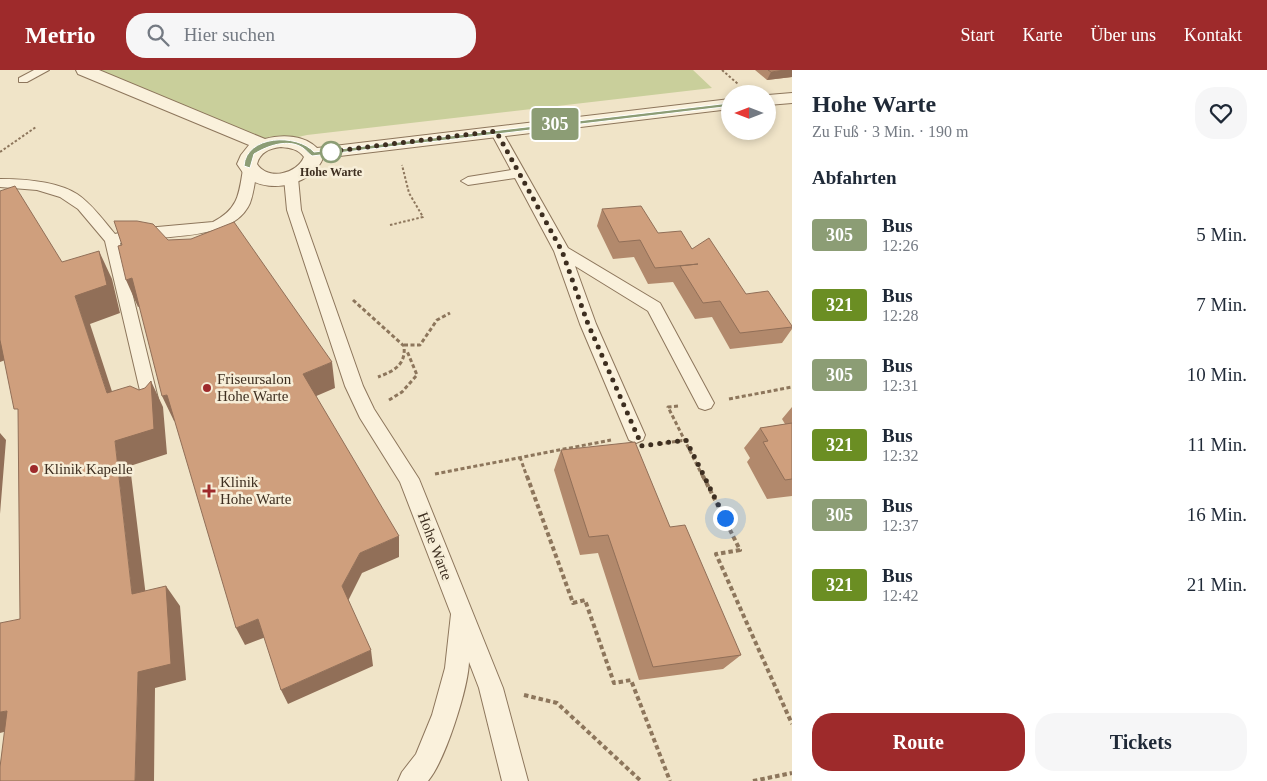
<!DOCTYPE html>
<html lang="de">
<head>
<meta charset="utf-8">
<style>
  :root { --surface:#fff; --page:#f6f6f7; --text:#1f2937; --muted:#747a83; --accent:#9e2a2b }
  body { margin:0; font-family:Georgia,serif; background:var(--page); color:var(--text); height:100vh; display:flex; flex-direction:column; font-size:19px; white-space:nowrap }
  * { box-sizing:border-box; margin:0 }
  p { font-size:16px; color:var(--muted) }
  .icon { flex:none; width:28px; height:28px; fill:none; stroke:currentColor; stroke-width:2; stroke-linecap:round; stroke-linejoin:round }
  .map { position:relative; flex:1; overflow:hidden }
  .side { display:flex; flex-direction:column; background:var(--surface); width:475px }
  .side>* { flex:none }
  .badge { padding:0 10px; border-radius:4px; font-size:18px; line-height:32px }
  .needle { width:32px; rotate:270deg }
  .tools { position:absolute; left:721px; top:15px; display:grid; gap:10px }
  .tools a { display:grid; place-items:center; width:55px; height:55px; border-radius:50%; background:var(--surface); box-shadow:0 2px 8px #0003; font-size:25px }
  .you { position:absolute; width:25px; height:25px; margin:-12px; border:4px solid #fff; border-radius:50%; background:#1a73e8; box-shadow:0 0 0 8px #1a73e833 }
  .map>.badge { position:absolute; translate:-50% -50%; box-shadow:0 0 0 2px #fff }
  h2 { padding:0 20px; font-size:19px; line-height:45px }
  .round { display:grid; place-items:center; flex:none; width:52px; height:52px; border-radius:20px; background:var(--page) }
  .head { display:flex; align-items:center; justify-content:space-between; height:85px; padding:0 20px }
  h1 { font-size:24px; font-weight:700; line-height:38px }
  .action { display:flex; gap:10px; margin-top:auto; padding:10px 20px }
  .action a { flex:1; height:58px; border-radius:20px; background:var(--accent); color:#fff; font-size:20px; font-weight:700; line-height:58px; text-align:center }
  .action a+a { background:var(--page); color:var(--text) }
  ul { padding:0; list-style:none }
  li { display:flex; align-items:center; gap:15px; height:70px; padding:0 20px }
  li div { flex:1 }
  li b { display:block; font-size:19px }
  li em { font-style:normal }
  li .badge { min-width:55px; font-weight:700; text-align:center }
  header { display:flex; align-items:center; gap:30px; box-sizing:border-box; height:70px; padding:0 25px; background:var(--accent); color:#fff }
  header strong { font-size:24px }
  nav { display:flex; gap:28px; margin-inline-start:auto; font-size:18px }
  .search { width:350px; height:45px; background:var(--page); display:flex; align-items:center; gap:12px; box-sizing:border-box; padding:0 18px; border-radius:20px; color:var(--muted); font-size:19px }
  main { display:flex; flex:1; min-height:0 }
  .map>svg:first-child { display:block }
  .green { fill:#c9cf9b }
  .lines { fill:none; stroke-linecap:round; stroke-linejoin:round }
  .service-casing { stroke:#8d765c; stroke-width:2 }
  .tertiary-casing { stroke:#8d765c; stroke-width:2 }
  .path-far2 { stroke:#8d765c; stroke-width:2; stroke-dasharray:2.5 2; stroke-linecap:butt }
  .path-far1 { stroke:#8d765c; stroke-width:3; stroke-dasharray:4 2.5; stroke-linecap:butt }
  .path { stroke:#8d765c; stroke-width:4; stroke-dasharray:4.5 3; stroke-linecap:butt }
  .service { fill:#faf1dc; fill-rule:evenodd }
  .tertiary { fill:#faf1dc; fill-rule:evenodd }
  .wall { fill:#b2896c }
  .shaded-wall { fill:#916f58 }
  .building { fill:#cf9f7d; stroke:#916f58 }
  .line { fill:#8c9d75; stroke:#fff }
  .walk { stroke:#3d2e20; stroke-width:5; stroke-dasharray:0 9 }
  .stop-dot { fill:#fff; stroke:#8c9d75; stroke-width:2.5 }
  .poi-dot { fill:#9e2a2b; stroke:#f7eed8; stroke-width:2 }
  .labels { text-anchor:middle; stroke-width:5; stroke-linejoin:round; paint-order:stroke }
  .far-stop-label { font-size:12px; font-weight:bold; fill:#3d2e20; stroke:#f7eed8 }
  .poi-label { font-size:15px; fill:#3d2e20; stroke:#f7eed8; text-anchor:start }
  .street-label { font-size:15px; fill:#3d2e20; stroke:#f7eed8 }
</style>
</head>
<body>
<header>
<strong>Metrio</strong>
<div class="search"><svg class="icon" aria-label="search" viewBox="0 0 24 24"><circle cx="10" cy="10" r="6"/><path d="M15 15l6 6"/></svg>Hier suchen</div>
<nav><a>Start</a><a>Karte</a><a>Über uns</a><a>Kontakt</a></nav>
</header>
<main>
<div class="map">
<svg width="792" height="711" viewBox="0 0 792 711">
  <rect width="100%" height="100%" fill="#f0e4c8"/>
  <path class="green" d="M85,0h608l19,18 -405,47 -36,8z"/>
  <g class="lines">
    <defs>
      <path id="service" d="M34,0h15l-22,12h-8v-4z
        M496,57l6,4 66,117 92,55 54,100 -3,5 -6,2 -6,-2 -51,-97 -73,-45 21,58 49,111 -2,5 -7,3 -7,-3 -49,-116 -26,-73 -39,-73 -47,7 -7,-4 7,-4 43,-7 -21,-39z
        M250,95l7,4c-2,11 -3,23 -7,34 -18,41 -92,30 -130,40l40,164 -3,5 -6,2 -6,-2 -40,-171 -27,-32 -18,-12 -23,-7 -37,-3v-8c24,0 56,2 77,15 15,10 27,27 38,40l20,-5 78,-7c25,-13 26,-27 30,-53z
        M291,104l7,4 3,32 62,176 11,23 45,70 84,209 25,93h-26l-23,-93 -10,-26c-1,27 -24,99 -41,119h-30l4,-9 14,-18 16,-39 13,-47 6,-54 -51,-132 -40,-64 -15,-32 -58,-176 -3,-32z"/>
      <path id="tertiary" d="M76,0h23l166,69c17,-5 39,-4 52,9l413,-49v10l-407,49c-10,26 -51,36 -74,21 -5,-4 -8,-9 -12,-15l4,-9 8,-10 -171,-71zM281,77c10,1 17,2 23,10 -7,17 -36,24 -47,7 3,-12 13,-16 24,-17z
        M792,23v10l-24,2v-10z"/>
    </defs>
    <use href="#service" class="service-casing"/>
    <use href="#tertiary" class="tertiary-casing"/>
    <path class="path-far2" d="M722,0l16,14
      M0,82l36,-25
      M390,155l33,-8 -14,-24 -7,-28"/>
    <path class="path-far1" d="M353,230l51,46c2,19 -10,25 -26,31
      M404,275h16l17,-25 13,-7
      M729,329l63,-12
      M389,330l13,-8 15,-17 -10,-24
      M678,336l-10,1 35,70
      M659,374l27,-4
      M520,387l7,20
      M435,404l176,-34"/>
    <path class="path" d="M527,406l46,127 12,-3 29,83 17,-3 39,101
      M703,406l37,74 -24,4 76,170
      M524,625l33,8 84,78
      M753,711l39,-8"/>
    <use href="#service" class="service"/>
    <use href="#tertiary" class="tertiary"/>
  </g>
  <path class="wall" d="M755,0h37v7l-25,3z
    M602,139l90,40 54,45 46,32v3l-10,14 -52,6 -18,-32 -17,2 -22,-37 -25,2 -14,-27 -21,2 -16,-33z
    M792,337v89l-25,3 -20,-37 3,-4 -6,-10 16,-20 25,-4 -3,-5z
    M561,380l109,77 71,128 -18,14 -84,11 -41,-127 -18,2 -26,-85z"/>
  <path class="shaded-wall" d="M785,0h7v7l-25,3 4,-8z
    M99,181l13,28 8,34 -30,11 31,95 -14,-26 -32,-97z
    M132,208l11,27 -5,2 -12,-27z
    M0,262l16,24 -16,6z
    M332,292l3,26 -28,12 -4,-26z
    M151,311l12,26 4,47 -37,12 18,147 -16,-19 -17,-153z
    M167,325l11,25 -4,1 -12,-25z
    M0,363l6,7 -6,74z
    M399,466v21l-37,16 -16,32 -4,-19 18,-33z
    M166,516l14,20 6,74 -31,8 -1,93h-19l3,-109z
    M258,549l8,18 -21,8 -9,-17z
    M371,580l2,16 -85,38 -7,-14z
    M7,641l26,13 -33,9v-21z"/>
  <path class="building" d="M768,0h17l-14,2z
    M15,116l47,76 37,-11 8,34 -32,11 32,97 23,-7 9,4 6,-2 6,-7 3,48 -39,12 17,153 34,-8 5,78 -33,8 -3,109h-135v-14l7,-56 -7,1v-89l20,-4 -2,-210h-4l-14,-69v-149z
    M641,136l17,27 23,-2 11,18 17,-11 37,56 22,-3 24,35v1l-52,6 -20,-32 -17,2 -23,-37 18,-2 -43,4 -15,-28 -21,2 -17,-33z
    M114,151h23l16,3 15,16 23,-1 43,-17 98,140 -29,12 96,162 -39,17 -18,33 29,64 -90,40 -23,-71 -22,9 -69,-233 -5,1 -30,-118 -6,2 -8,-34 4,-1z
    M792,353v56l-7,1 -22,-38 5,-1 -8,-13z
    M635,372l35,85 15,-2 56,130 -88,12 -45,-132 -19,2 -28,-87z"/>
  <path class="line" d="M730,33l2,3 -420,50c-3,-2 -5,-5 -9,-8 -15,-10 -36,-2 -49,6l-4,14 -6,-2c2,-31 53,-33 70,-14z"/>
  <g class="lines">
    <path class="walk" d="M331,82h-4l169,-21 66,120 26,73 54,122 44,-6 39,78"/>
  </g>
  <circle class="stop-dot" cx="331" cy="82" r="10"/>
  <g class="poi-dot">
    <circle cx="207" cy="318" r="5"/>
    <circle cx="34" cy="399" r="5"/>
    <path d="M206.5 413.5h5v5h5v5h-5v5h-5v-5h-5v-5h5z"/>
  </g>
  <g class="labels">
    <g class="far-stop-label">
      <text x="331" y="106">Hohe Warte</text>
    </g>
    <g class="poi-label">
      <text x="217" y="314">Friseursalon<tspan x="217" dy="17">Hohe Warte</tspan></text>
      <text x="44" y="404">Klinik Kapelle</text>
      <text x="220" y="417">Klinik<tspan x="220" dy="17">Hohe Warte</tspan></text>
    </g>
    <g class="street-label">
      <text transform="translate(435 476) rotate(69)" y="5">Hohe Warte</text>
    </g>
  </g>
</svg>
<div class="tools">
<a><svg class="needle" viewBox="-14 -14 28 28"><path d="M0-13l5 13h-10z" fill="#e53935"/><path d="M0 13l5-13h-10z" fill="#747a83"/></svg></a>
</div>
<div class="you" style="left:725px;top:448px"></div>
<b class="badge" style="left:555px;top:54px;background:#8c9d75;color:#fff">305</b>
</div>
<section class="side">
<div class="head"><div><h1>Hohe Warte</h1><p>Zu Fuß · 3 Min. · 190 m</p></div><a class="round"><svg class="icon" aria-label="heart" viewBox="0 0 24 24"><path d="M12 20l-8-8c-3-5 5-10 8-4 3-6 11-1 8 4z"/></svg></a></div>
<h2>Abfahrten</h2>
<ul>
<li><span class="badge" style="background:#8c9d75;color:#fff">305</span><div><b>Bus</b><p>12:26</p></div><em>5 Min.</em></li>
<li><span class="badge" style="background:#6b8e23;color:#fff">321</span><div><b>Bus</b><p>12:28</p></div><em>7 Min.</em></li>
<li><span class="badge" style="background:#8c9d75;color:#fff">305</span><div><b>Bus</b><p>12:31</p></div><em>10 Min.</em></li>
<li><span class="badge" style="background:#6b8e23;color:#fff">321</span><div><b>Bus</b><p>12:32</p></div><em>11 Min.</em></li>
<li><span class="badge" style="background:#8c9d75;color:#fff">305</span><div><b>Bus</b><p>12:37</p></div><em>16 Min.</em></li>
<li><span class="badge" style="background:#6b8e23;color:#fff">321</span><div><b>Bus</b><p>12:42</p></div><em>21 Min.</em></li>
</ul>
<div class="action"><a>Route</a><a>Tickets</a></div>
</section>
</main>
</body>
</html>
